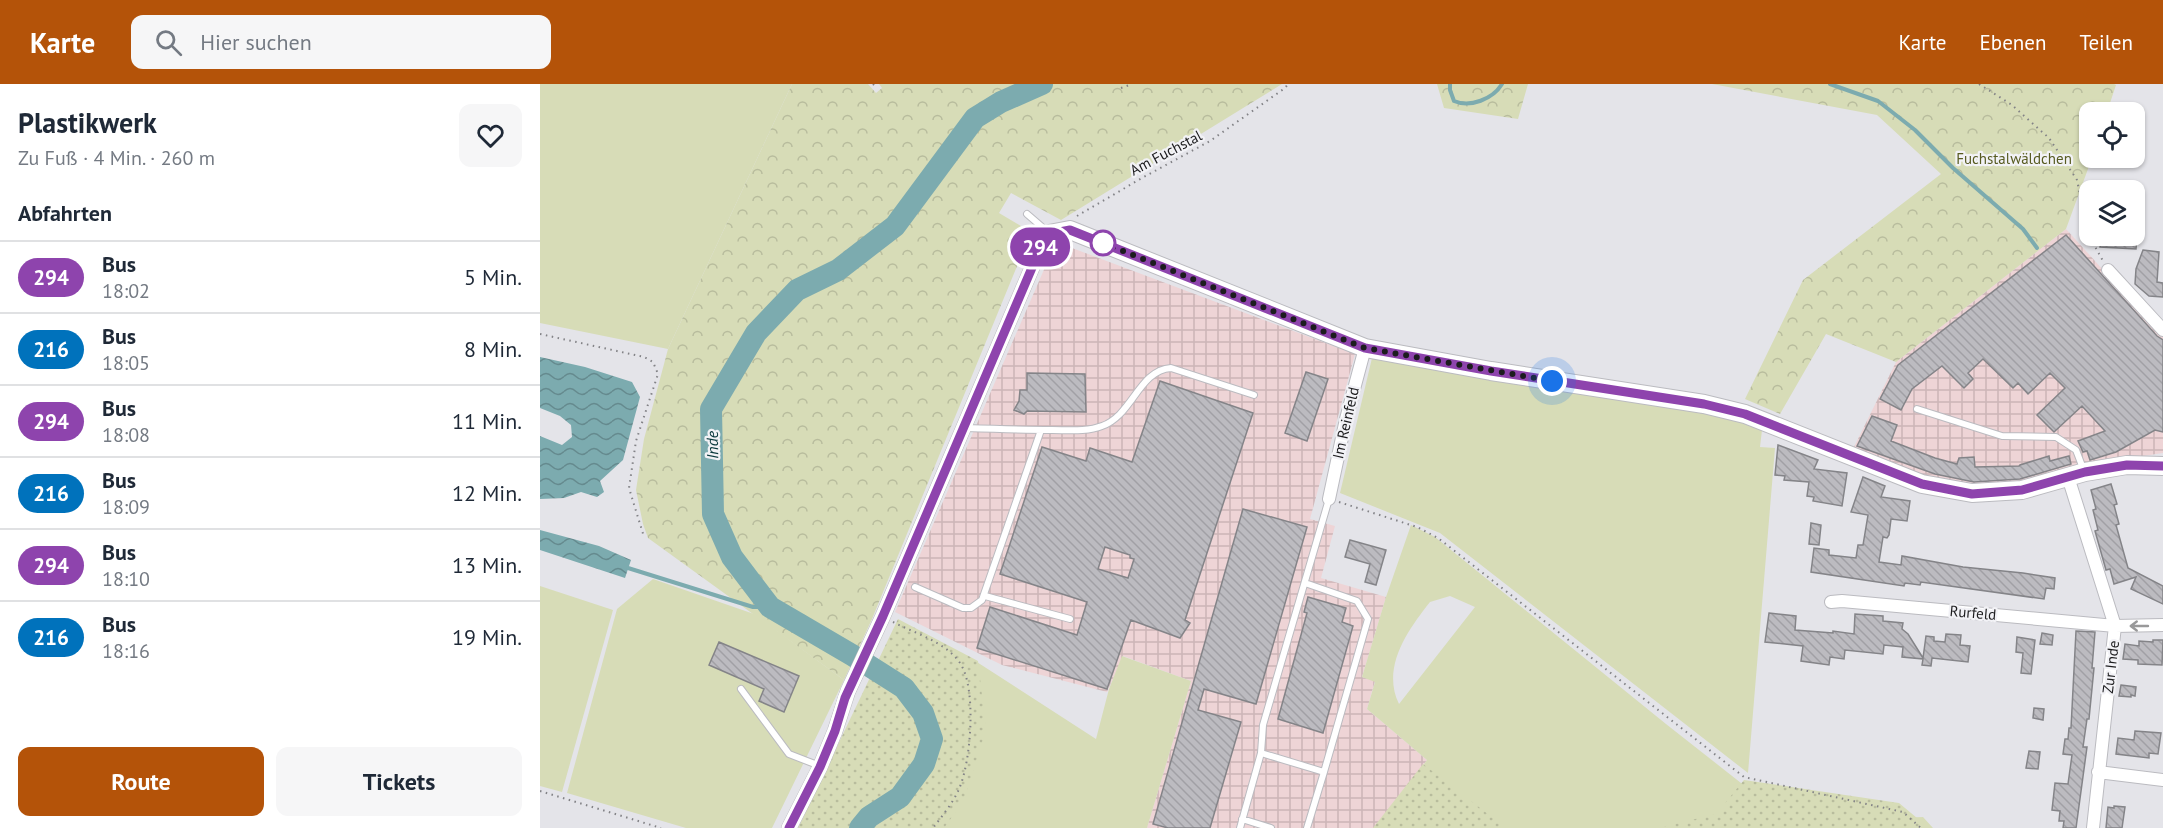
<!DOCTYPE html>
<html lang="de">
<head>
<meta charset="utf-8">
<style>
  :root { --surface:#fff; --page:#f6f6f7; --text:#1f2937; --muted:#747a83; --line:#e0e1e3; --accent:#b45309 }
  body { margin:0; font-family:"PT Sans",sans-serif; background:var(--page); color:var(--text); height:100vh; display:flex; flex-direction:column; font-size:22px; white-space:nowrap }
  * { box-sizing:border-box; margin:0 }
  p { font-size:20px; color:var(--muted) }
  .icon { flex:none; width:33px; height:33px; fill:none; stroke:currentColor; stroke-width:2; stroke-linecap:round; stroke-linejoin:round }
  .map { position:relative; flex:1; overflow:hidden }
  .drawer { display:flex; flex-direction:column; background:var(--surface); width:540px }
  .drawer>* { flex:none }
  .badge { padding:0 12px; border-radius:20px; font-size:21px; line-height:39px }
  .buttons { position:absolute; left:1539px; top:18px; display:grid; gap:12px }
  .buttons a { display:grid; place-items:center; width:66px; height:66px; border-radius:12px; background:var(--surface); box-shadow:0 2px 4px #0004; font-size:30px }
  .you { position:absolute; width:30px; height:30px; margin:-15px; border:4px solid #fff; border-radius:50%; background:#1a73e8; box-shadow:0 0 0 9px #1a73e833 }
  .map>.badge { position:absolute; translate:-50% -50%; box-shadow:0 0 0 3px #fff }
  h2 { padding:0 18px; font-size:22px; line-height:54px }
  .round { display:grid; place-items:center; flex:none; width:63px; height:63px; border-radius:12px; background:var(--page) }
  .headline { display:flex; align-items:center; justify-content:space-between; height:102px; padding:0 18px }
  h1 { font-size:28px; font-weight:700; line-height:45px }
  .primary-button { display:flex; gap:12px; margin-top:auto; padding:12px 18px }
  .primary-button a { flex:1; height:69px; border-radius:12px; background:var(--accent); color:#fff; font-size:24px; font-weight:700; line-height:69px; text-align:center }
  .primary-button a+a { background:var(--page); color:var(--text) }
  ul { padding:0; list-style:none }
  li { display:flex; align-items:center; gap:18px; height:72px; padding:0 18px; border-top:2px solid var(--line) }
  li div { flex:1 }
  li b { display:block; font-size:22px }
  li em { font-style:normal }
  li .badge { min-width:66px; font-weight:700; text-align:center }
  header { display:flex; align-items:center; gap:36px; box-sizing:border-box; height:84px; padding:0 30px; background:var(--accent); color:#fff }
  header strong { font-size:28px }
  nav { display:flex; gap:33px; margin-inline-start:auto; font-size:21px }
  .search { width:420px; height:54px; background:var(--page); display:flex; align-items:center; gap:15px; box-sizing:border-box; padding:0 21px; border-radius:12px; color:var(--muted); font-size:22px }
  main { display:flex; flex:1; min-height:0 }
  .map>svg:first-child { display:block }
  .industrial { fill:url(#industrial-grid) }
  .grass { fill:#d7dcb7; fill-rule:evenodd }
  .forest { fill:url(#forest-crowns) }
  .park { fill:url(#park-dots) }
  .water { fill:url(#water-waves) }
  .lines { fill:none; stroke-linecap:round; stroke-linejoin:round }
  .stream { stroke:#7cabaf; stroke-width:4 }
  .river { stroke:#7cabaf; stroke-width:22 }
  .building { fill:url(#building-back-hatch); stroke:#848488; stroke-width:1.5; fill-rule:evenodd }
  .service-casing { stroke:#bbbbc0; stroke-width:8 }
  .minor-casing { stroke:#bbbbc0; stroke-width:14 }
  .tertiary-casing { stroke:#bbbbc0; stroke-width:16 }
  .secondary-casing { stroke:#bbbbc0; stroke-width:20 }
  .path { stroke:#828286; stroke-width:2; stroke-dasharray:1.5 4.5; stroke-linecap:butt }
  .service { stroke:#fff; stroke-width:6 }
  .minor { stroke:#fff; stroke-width:12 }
  .tertiary { stroke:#fff; stroke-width:15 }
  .secondary { stroke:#fff; stroke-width:18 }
  .oneway { stroke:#99999a }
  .line-casing { stroke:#fff; stroke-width:14 }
  .line { stroke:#8e44ad; stroke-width:9 }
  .walk { stroke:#1c1c1e; stroke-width:6; stroke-dasharray:0 10.8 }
  .stop-dot { fill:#fff; stroke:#8e44ad; stroke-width:3 }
  .labels { text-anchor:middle; stroke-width:4.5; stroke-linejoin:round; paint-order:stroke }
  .street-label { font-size:15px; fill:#1c1c1e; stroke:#f2f2f6 }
  .park-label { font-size:15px; fill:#575b21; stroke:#f2f2f6 }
  .water-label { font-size:16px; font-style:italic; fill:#09383c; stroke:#f2f2f6 }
</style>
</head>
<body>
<header>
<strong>Karte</strong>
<div class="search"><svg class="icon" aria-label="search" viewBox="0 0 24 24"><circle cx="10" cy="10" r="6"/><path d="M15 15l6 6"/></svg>Hier suchen</div>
<nav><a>Karte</a><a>Ebenen</a><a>Teilen</a></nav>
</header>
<main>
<section class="drawer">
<div class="headline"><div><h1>Plastikwerk</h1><p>Zu Fuß · 4 Min. · 260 m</p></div><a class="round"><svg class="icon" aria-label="heart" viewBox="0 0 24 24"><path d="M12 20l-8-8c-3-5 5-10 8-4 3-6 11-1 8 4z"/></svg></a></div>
<h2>Abfahrten</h2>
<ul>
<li><span class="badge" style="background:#8e44ad;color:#fff">294</span><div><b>Bus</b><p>18:02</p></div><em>5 Min.</em></li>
<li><span class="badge" style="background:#0072bc;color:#fff">216</span><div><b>Bus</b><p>18:05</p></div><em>8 Min.</em></li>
<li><span class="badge" style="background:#8e44ad;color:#fff">294</span><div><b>Bus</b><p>18:08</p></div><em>11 Min.</em></li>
<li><span class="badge" style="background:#0072bc;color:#fff">216</span><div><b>Bus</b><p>18:09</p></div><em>12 Min.</em></li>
<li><span class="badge" style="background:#8e44ad;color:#fff">294</span><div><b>Bus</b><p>18:10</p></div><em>13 Min.</em></li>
<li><span class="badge" style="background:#0072bc;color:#fff">216</span><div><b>Bus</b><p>18:16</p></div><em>19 Min.</em></li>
</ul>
<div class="primary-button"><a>Route</a><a>Tickets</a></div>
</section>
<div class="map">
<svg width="1623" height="744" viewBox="0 0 1623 744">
  <defs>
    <pattern id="industrial-grid" width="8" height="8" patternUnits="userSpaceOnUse" patternTransform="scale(1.5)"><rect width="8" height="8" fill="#eed4d6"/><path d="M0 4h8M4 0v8" fill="none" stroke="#ccb5b7"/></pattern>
    <pattern id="forest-crowns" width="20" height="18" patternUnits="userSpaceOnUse" patternTransform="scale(1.5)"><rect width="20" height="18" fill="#d7dcb7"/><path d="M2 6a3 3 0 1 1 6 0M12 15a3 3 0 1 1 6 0" fill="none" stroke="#b8bc9d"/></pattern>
    <pattern id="park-dots" width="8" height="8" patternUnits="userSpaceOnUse" patternTransform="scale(1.5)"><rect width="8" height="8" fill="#d7dcb7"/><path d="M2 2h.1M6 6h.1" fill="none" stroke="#b8bc9d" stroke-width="1.8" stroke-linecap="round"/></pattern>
    <pattern id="water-waves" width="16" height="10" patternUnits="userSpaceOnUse" patternTransform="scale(1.5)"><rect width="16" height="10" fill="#7cabaf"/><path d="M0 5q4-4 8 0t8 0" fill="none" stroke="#658a8e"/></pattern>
    <pattern id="building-back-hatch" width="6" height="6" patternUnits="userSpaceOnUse" patternTransform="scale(1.5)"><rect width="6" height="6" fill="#bcbbc0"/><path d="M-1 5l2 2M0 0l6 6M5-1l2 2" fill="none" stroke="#a1a0a5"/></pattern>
  </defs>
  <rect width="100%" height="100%" fill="#e4e4e9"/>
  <path class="industrial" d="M1526,145l97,107v117l-78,12 -64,18 -48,2 -48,-9 -71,-29 42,-85z
    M516,158l299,112 -45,165 25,7 -14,52 65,19 -24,80 13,4 -8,28 60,51 -50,68h-230l44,-147 -68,-25 -16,36 -105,-27 -107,-53z"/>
  <path class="grass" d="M0,0h252l-124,265 -128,-26z
    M832,274l344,56 46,16 -2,17 15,1 -27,325 -308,-240 -100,-40z
    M871,441l24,12 231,187 75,59 157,35 25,-1 10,11h-556l50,-68 -60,-51 8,-27 -13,-5 24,-80zM910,512l25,11 -76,97c-18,-37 9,-74 31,-102z
    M113,495l101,35 90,66 -72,148h-86l-119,-35 50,-184z
    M0,502l73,24 -51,182 -22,-6z
    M426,571l130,84 13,-50 13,-33 69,25 -44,147h-209l26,-167z"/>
  <path class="forest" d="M252,0h76l8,9 6,-5 -3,-4h403l-221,136 -50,-27 -12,20 32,19 -159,387 -28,61 -196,-142 -5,-14 -7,-34 8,-51 24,-90z
    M897,0h91l-10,35 -74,-11z
    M1172,0h402l2,1 -9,27h-17v46h2l-26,71 -170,133 -70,-28 -46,80 -35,-15 58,-119 138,-106 -64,-59z"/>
  <path class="park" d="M358,535l80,42 8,69 -22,70 -20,28h-146z
    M883,680l83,64h-133z
    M1204,696l155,23 30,25h-271l58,-14z"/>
  <path class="water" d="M0,273l45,10 47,15 8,15 -17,63 -23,21 4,11 -7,5 -16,-5 -17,6 -24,1v-63l22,9 10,-8 -1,-12 -11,-9 -20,-8z
    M0,446l59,16 32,14 -6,18 -85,-28z"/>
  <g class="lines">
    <path class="stream" d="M910,0v6l4,11c16,7 39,-2 48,-17
      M1290,0l48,17 37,29 38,38 70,61 14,19
      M88,484l125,39h17"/>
    <path class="river" d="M320,744l9,-11 31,-20 24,-33 8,-25 -9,-26 -19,-25 -52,-33 -82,-48 -38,-50 -19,-43 -2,-105 45,-76 41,-43 41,-20 57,-44 80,-108 26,-16 41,-18"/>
  </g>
  <path class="building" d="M1526,151l91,101 6,4v92l-8,-2 -39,22 -26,8 -3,-9 -4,1 -5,-11 27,-10 -23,-25 -28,26 -17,-17 28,-27 -15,-15 -22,21 -10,-11 -5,5 -30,-29 -15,14 5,6 -9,9 -22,-22 -30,23 -11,21 -21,-11 18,-34z
    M1562,152h35l-1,13 -36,-2z
    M1603,166l16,2 -2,30 6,1v14l-14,-1 -14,-12 1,-15z
    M766,288l22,7 -21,62 -22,-8z
    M487,289l58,1 1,38 -59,-1 -3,3 -10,-4 5,-9 1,-11h7z
    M620,297l93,32 -68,207 5,3 -10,15 -49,-18 -24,69 -130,-41 13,-41 87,28 10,-33 -87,-28 42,-127 44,14 4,-13 42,14zM565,463l25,8v3l4,1 -6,19 -30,-9z
    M1332,332l25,9 -6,16 44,17 22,6 2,-6 15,-1 1,10 44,-1 1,-1 29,-9 1,5 19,-5 2,8 -51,15 -46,3 -39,-8 -78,-28z
    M1238,361l40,15 -4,9 33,4 -5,33 -29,-5 1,-4 -7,-1 2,-14 -25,-2 1,-4 -10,-1z
    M1323,393l22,9 -4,11 29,4 -3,20 -16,-2 -2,16 -2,3 -4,-1 -4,25 22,3 1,-9 61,11 60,6 32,5 -1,11 -8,-1 -2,11 -123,-17 -1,3 -15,-2 -1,3 -93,-14 3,-24 15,2v5l27,3 2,-13h5l5,-30 -17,-3z
    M1571,400l6,20 -3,1 5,19 -3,1 12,43 35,18v18l-32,-15 5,-12 -22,7 -4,-15 -4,1 -11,-39 3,-1 -5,-20 3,-1 -5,-19z
    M703,425l64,18 -51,177 -52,-15 -6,21 43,12 -31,106h-42l-15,-4z
    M1271,439l10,2 -2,20 -10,-1z
    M810,456l36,10 -10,35 -11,-3 5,-18 -25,-7z
    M768,513l38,11 -4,14 11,4 -30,107 -45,-14 29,-106 -3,-1z
    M1229,529l27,3 -1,14 38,3v-2l21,3 1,-20 28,2v5l20,2 -1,6 6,5 15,24 3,-22 8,1v4l11,1 1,-8 15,1 -1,10 10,1 -2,16 -36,-4 -1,8 -9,-1 1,-6 -21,-2 1,-10 -19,-2 -1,9 -38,-4 -1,9 -14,-2 -1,8 -28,-4 2,-15 -38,-4z
    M1536,547l19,1 -3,36h2l-5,51h-2l-4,28h4l-11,81h-13l1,-7h-5l1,-10 -8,-1 3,-27 13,1 4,-29 -9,-1 2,-15h3l1,-11h2z
    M1502,549l11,2 -1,10 -12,-1z
    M1477,553l18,3 -4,34 -10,-1 2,-20 -7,-1z
    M1613,556h10l-1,25 -24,-1v-4l-15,-1 2,-15 14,2v-5l14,1z
    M179,558l80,34 -15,36 -25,-11 5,-12 -55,-24z
    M1581,601l15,2 -1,9 -4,-1v2l-12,-1z
    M1494,624l10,1 -1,11 -10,-2z
    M1595,647l26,2 -3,21 -9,-1v5l-33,-4 2,-16 16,2z
    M1489,667l11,1 -2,17 -12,-1z
    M1574,722l11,1 -3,21h-16l2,-21 6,1z"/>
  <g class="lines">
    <defs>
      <path id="service" d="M487,130l22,19
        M1377,325l85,27 54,1 20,13 8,21
        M423,344c30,1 59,2 89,2 16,0 35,2 50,-4 30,-10 37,-56 69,-58l83,27
        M765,499l52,18 11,18 -44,153
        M375,503l48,21h8l11,-8 59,-170
        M445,512l85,23
        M201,605l48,65 31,12
        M721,669l63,19 -17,56
        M702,735l29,9
        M700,744l21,-75 2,-28 66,-226"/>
      <path id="minor" d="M1568,186l55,60
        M1528,393l47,149 -22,202
        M789,415l17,-80 19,-71
        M1291,518l11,-1 273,25 48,-1
        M1558,688l65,8"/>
      <path id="tertiary" d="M249,744l31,-61 15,-36 13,-40 35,-75 157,-367 9,-15"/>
      <path id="secondary" d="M509,150l21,-4 295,118 126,23 213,33 41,10 177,70 50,9 50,-3 63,-18 42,-7 36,1"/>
    </defs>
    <use href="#service" class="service-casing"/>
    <use href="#minor" class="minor-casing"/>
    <use href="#tertiary" class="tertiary-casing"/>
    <use href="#secondary" class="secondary-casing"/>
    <path class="path" d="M333,0l4,4
      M1439,0l33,21 37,33 28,42 11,54 15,27
      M581,4l11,-4
      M537,132l65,-38 68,-37 75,-53 3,-4
      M0,250l104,23 9,5 5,12 -22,67 -7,47 15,49
      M799,418l78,25 21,11 306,239 159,35 18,16
      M353,538c21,11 53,20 67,41 17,25 11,99 -1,126 -6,14 -17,27 -26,39
      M0,707l121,37"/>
    <use href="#service" class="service"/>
    <use href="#minor" class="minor"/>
    <use href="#tertiary" class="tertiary"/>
    <use href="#secondary" class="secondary"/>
  </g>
  <defs><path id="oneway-shaft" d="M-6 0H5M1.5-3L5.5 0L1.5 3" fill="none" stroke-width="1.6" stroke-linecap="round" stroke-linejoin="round" transform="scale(1.5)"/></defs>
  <use class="oneway" href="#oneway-shaft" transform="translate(1599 542) rotate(180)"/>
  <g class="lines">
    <defs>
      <path id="line" d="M249,744l31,-61 15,-36 10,-33 38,-82 157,-367 9,-15 21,-4 295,118 126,23 213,33 41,10 177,70 50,10 50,-4 63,-18 42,-7 36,1"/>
    </defs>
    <use href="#line" class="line-casing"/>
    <use href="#line" class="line"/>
    <path class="walk" d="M563,159l262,105 187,33"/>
  </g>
  <circle class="stop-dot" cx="563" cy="159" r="12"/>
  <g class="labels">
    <g class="street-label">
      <text transform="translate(626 69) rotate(-28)" y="5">Am Fuchstal</text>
      <text transform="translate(806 339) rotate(-77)" y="5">Im Reinfeld</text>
      <text transform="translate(1433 529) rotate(5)" y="5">Rurfeld</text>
      <text transform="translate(1571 583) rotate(-83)" y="5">Zur Inde</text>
    </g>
    <g class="park-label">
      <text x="1474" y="80">Fuchstalwäldchen</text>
    </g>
    <g class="water-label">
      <text transform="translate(172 361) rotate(-91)" y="6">Inde</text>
    </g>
  </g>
</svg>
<div class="buttons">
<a><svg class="icon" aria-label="locate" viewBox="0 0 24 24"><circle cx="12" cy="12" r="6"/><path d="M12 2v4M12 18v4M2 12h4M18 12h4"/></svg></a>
<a><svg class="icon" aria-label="layers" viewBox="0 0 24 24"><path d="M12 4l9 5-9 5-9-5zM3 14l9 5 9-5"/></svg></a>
</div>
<div class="you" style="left:1012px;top:297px"></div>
<b class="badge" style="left:500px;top:163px;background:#8e44ad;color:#fff">294</b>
</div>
</main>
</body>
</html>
